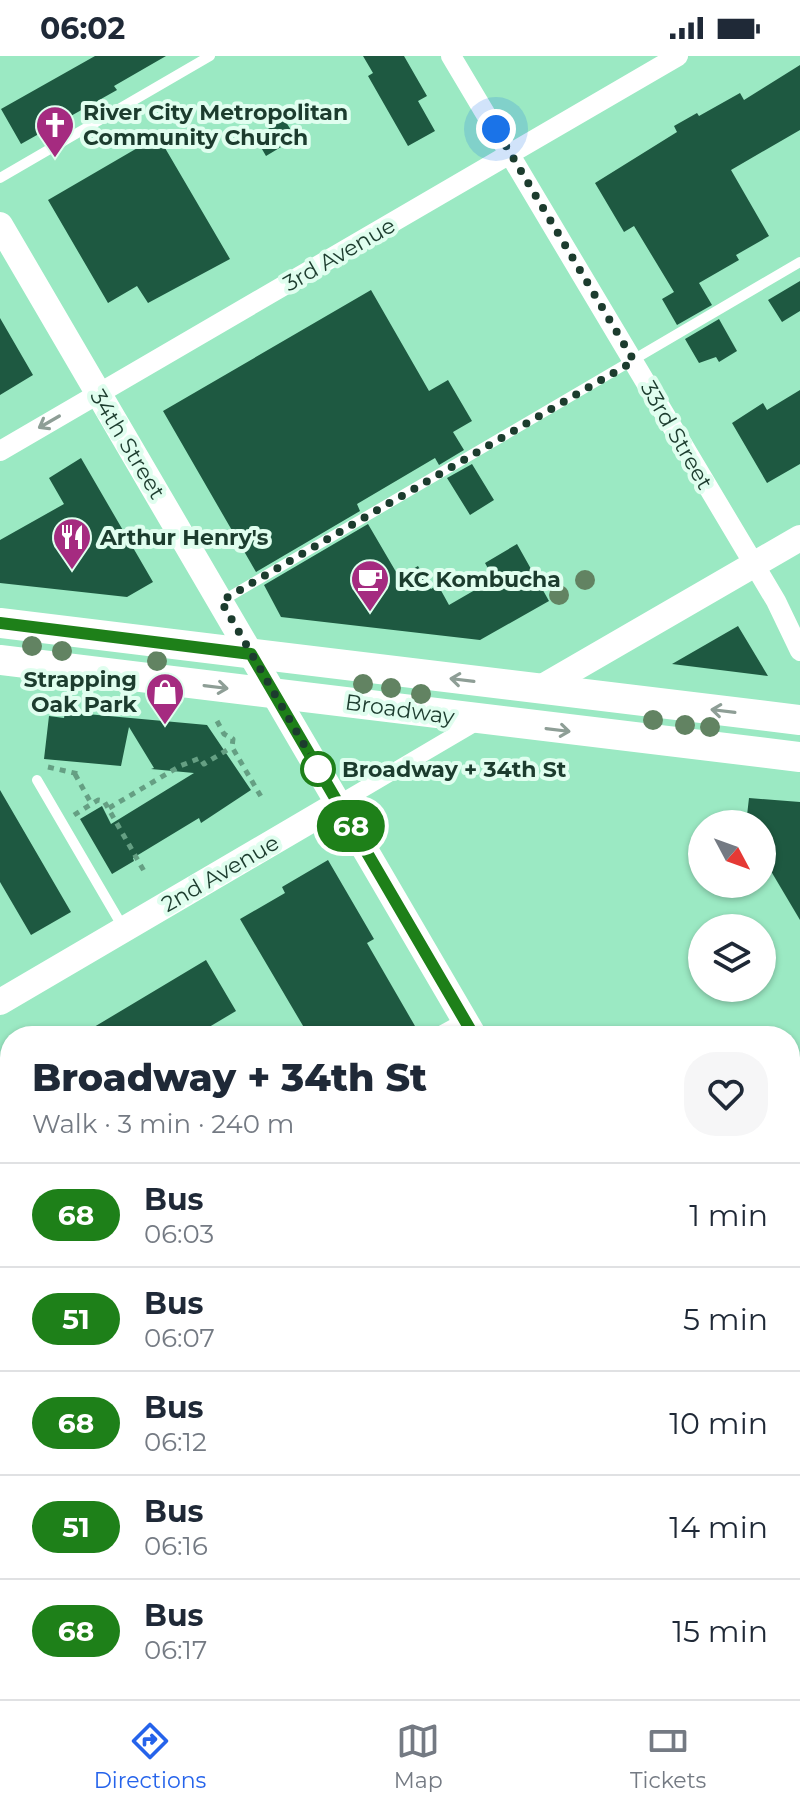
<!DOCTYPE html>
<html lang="en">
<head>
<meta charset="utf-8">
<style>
  :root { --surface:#fff; --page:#f6f6f7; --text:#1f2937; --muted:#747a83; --line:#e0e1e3; --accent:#2563eb }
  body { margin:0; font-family:Montserrat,sans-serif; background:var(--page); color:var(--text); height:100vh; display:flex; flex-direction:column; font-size:30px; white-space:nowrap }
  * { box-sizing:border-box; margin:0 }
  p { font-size:26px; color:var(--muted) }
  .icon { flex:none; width:44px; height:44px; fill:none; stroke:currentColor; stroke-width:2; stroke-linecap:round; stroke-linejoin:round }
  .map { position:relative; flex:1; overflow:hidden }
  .drawer { position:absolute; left:0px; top:970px; width:800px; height:674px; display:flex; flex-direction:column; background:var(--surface); border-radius:32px 32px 0 0; box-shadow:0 2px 6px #0004 }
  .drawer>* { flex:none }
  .badge { padding:0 16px; border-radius:26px; font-size:28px; line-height:52px }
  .needle { width:52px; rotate:131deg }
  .buttons { position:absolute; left:688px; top:754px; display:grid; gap:16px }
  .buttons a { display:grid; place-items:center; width:88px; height:88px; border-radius:50%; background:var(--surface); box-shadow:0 2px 6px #0004; font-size:40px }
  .you { position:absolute; width:40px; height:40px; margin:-20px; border:6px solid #fff; border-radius:50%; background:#1a73e8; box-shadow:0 0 0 12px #1a73e833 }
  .map>.badge { position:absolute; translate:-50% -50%; box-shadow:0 0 0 4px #fff }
  .round { display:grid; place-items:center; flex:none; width:84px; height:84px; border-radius:32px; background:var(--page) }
  .headline { display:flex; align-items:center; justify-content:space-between; height:136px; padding:0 32px }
  h1 { font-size:38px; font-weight:800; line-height:60px }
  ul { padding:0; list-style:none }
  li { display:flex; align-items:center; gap:24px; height:104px; padding:0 32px; border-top:2px solid var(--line) }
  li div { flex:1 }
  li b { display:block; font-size:30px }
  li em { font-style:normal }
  li .badge { min-width:88px; font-weight:700; text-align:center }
  .status { display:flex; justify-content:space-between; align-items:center; height:56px; padding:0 40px; background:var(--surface); direction:ltr }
  .status svg { height:22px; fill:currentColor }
  .menu { display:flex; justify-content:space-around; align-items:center; height:112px; border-top:2px solid var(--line); background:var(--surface); font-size:22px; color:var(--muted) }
  .menu a { display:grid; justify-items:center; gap:4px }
  .menu .current { color:var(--accent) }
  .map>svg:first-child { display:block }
  .built { fill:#88deb5 }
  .building { fill:#1e5941 }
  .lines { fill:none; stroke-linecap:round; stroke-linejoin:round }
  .path { stroke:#659f83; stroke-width:5; stroke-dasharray:6 6; stroke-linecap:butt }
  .service { stroke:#fff; stroke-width:10 }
  .pedestrian { stroke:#fff; stroke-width:16 }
  .minor { stroke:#fff; stroke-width:20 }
  .tertiary { stroke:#fff; stroke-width:26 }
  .secondary { stroke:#fff; stroke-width:30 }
  .tree { fill:#628362 }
  .oneway { stroke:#8e9e96 }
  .line-casing { stroke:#fff; stroke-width:18 }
  .line { stroke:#1e8019; stroke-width:12 }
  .walk { stroke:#1c3c2e; stroke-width:8; stroke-dasharray:0 14.4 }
  .stop-dot { fill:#fff; stroke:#1e8019; stroke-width:4 }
  .labels { text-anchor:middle; stroke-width:8; stroke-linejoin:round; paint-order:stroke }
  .poi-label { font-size:22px; font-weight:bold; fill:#1c3c2e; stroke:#e0feef; text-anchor:start }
  .street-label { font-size:22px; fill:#1c3c2e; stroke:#e0feef }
  .stop-label { font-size:22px; font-weight:bold; fill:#1c3c2e; stroke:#e0feef; text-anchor:start }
</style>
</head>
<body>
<div class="status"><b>06:02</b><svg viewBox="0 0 49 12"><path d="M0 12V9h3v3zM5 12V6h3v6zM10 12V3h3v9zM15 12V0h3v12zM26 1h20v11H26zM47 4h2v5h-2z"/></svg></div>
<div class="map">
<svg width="800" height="1643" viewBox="0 0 800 1643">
  <rect width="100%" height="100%" fill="#9be9c3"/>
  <path class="built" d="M790,1620l10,23h-93l16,-9h67z"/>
  <path class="building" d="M95,0h71l-52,30 3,4 -96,54 -20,-35z
    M363,0h41l23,40 -9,5 17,30 -27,15 -40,-70 5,-3z
    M800,9v65l-69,40 38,66 -33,19 3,5 -40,23 13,22 -35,20 -15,-26 12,-7 -40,-66 -10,6 -29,-49 82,-51 -3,-6 23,-13 2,3 41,-23 4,7z
    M284,63l12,19 -30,18 -11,-19z
    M158,80l72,123 -82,44 -11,-17 -29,17 -60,-103z
    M800,225v30l-18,11 -14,-22z
    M371,234l58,101 19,-11 24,41 -19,11 11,18 -25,15 -4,-7 -78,46 3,7 -104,61 -93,-161z
    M0,262l33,57 -33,20z
    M719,263l18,32 -18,11 -3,-5 -17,6 -14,-24z
    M800,334v74l-33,19 -35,-60 31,-20 4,7z
    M81,402l72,124 -26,15 -127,-14v-43l64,-36 -15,-26z
    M472,408l22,36 -24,15 -23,-37z
    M368,468l31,53 19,-11 13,23 7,-4 11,20 45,-26 -9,-16 32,-19 32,57 -69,39 -199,-23 -17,-32z
    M738,570l30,50 -96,-12z
    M65,656l142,13 44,65 -50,33 -2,-5 -66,40 1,3 -22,13 -32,-55 22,-13 9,18 83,-51 -43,-4 3,-1 -25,-41 -8,39 -77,-7 5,-43 15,2z
    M0,734l71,122 -40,23 -31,-53z
    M749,742l51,4v118l-38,-64v-32h-16z
    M328,804l46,79 -7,4 48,83 -16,10h-90l-69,-117 45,-26 -3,-6z
    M206,904l30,51 -42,25h-115z"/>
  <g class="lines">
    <path class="path" d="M217,665l7,13 9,5 -1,8 31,53
      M48,711l35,8
      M75,718l17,31
      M109,752l71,-42 20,-8 4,6 28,-17
      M74,759l24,-15 6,1 40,70"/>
    <path class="service" d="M0,122l210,-122
      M222,545l578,-339
      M37,724l87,149
      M431,980l31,-17
      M0,1100l10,-5
      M0,1226l10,-6
      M790,1318l10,-6
      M233,1643l15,-9"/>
    <path class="pedestrian" d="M338,748l141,-83"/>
    <path class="minor" d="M451,0l325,545 24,50
      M0,395l678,-395
      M790,1041l10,-5
      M0,1118l10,17
      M0,1504l10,-6
      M790,1571l10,-6
      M302,1634l5,9
      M666,1643l16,-9"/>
    <path class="tertiary" d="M0,169l474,811
      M539,633l261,-151
      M0,946l338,-198
      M790,1524l10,17"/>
    <path class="secondary" d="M0,567l800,97
      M0,604l800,97"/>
  </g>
  <g class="tree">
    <circle cx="585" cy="524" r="10"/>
    <circle cx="559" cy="539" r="10"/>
    <circle cx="32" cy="590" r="10"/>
    <circle cx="62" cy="595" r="10"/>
    <circle cx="157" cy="605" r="10"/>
    <circle cx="363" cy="628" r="10"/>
    <circle cx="391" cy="632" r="10"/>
    <circle cx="421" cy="638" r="10"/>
    <circle cx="653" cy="664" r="10"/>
    <circle cx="685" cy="669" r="10"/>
    <circle cx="710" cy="671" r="10"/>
  </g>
  <defs><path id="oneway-shaft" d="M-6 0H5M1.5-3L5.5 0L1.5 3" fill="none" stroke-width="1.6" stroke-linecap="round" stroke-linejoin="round" transform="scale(2)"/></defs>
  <g class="oneway">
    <use href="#oneway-shaft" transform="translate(49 366) rotate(150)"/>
    <use href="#oneway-shaft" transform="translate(462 624) rotate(-173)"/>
    <use href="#oneway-shaft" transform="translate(216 631) rotate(7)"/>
    <use href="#oneway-shaft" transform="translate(723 655) rotate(-173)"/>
    <use href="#oneway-shaft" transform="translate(558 674) rotate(7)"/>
  </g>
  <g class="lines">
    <defs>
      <path id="line" d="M0,567l251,31 223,382"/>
    </defs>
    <use href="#line" class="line-casing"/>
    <use href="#line" class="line"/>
    <path class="walk" d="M318,713l-97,-168 413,-240 -138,-232"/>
  </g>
  <defs>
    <symbol id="church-pin" viewBox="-11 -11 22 30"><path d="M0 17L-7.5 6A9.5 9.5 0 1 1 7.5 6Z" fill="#a52b80" stroke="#e0feef"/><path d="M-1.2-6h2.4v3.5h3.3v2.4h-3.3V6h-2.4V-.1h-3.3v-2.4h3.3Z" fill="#fff"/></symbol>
    <symbol id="restaurant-pin" viewBox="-11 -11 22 30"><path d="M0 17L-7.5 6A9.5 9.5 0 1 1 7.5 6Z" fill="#a52b80" stroke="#e0feef"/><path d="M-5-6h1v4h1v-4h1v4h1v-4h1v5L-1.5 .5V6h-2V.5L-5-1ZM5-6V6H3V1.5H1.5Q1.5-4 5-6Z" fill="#fff"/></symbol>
    <symbol id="cafe-pin" viewBox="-11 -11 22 30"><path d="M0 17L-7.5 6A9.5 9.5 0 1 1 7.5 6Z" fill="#a52b80" stroke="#e0feef"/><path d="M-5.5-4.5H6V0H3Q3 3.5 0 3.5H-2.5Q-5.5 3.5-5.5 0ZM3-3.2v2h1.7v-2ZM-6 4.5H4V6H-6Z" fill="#fff"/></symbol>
    <symbol id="shop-pin" viewBox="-11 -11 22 30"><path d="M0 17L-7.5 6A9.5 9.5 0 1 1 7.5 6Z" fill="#a52b80" stroke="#e0feef"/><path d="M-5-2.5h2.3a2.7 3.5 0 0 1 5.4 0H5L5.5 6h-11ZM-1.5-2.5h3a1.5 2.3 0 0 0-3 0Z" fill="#fff"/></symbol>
  </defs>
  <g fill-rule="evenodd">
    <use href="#church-pin" x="33" y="47" width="44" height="60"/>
    <use href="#restaurant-pin" x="50" y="459" width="44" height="60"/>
    <use href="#cafe-pin" x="348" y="501" width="44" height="60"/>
    <use href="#shop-pin" x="143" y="614" width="44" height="60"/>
  </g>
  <circle class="stop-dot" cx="318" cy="713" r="16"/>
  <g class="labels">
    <g class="poi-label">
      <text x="83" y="64">River City Metropolitan<tspan x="83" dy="25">Community Church</tspan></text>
      <text x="100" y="489">Arthur Henry's</text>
      <text x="398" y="531">KC Kombucha</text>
      <text x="137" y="631" text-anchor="end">Strapping<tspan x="137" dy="25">Oak Park</tspan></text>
    </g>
    <g class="street-label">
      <text transform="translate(339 198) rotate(-30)" y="8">3rd Avenue</text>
      <text transform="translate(677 379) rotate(60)" y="8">33rd Street</text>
      <text transform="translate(128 388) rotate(59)" y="8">34th Street</text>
      <text transform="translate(400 653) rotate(8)" y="8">Broadway</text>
      <text transform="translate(220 817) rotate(-30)" y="8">2nd Avenue</text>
    </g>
    <g class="stop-label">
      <text x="342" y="721">Broadway + 34th St</text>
    </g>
  </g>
</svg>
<div class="buttons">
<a><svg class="needle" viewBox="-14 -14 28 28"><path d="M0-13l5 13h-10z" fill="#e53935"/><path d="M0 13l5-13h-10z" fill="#747a83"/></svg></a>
<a><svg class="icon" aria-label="layers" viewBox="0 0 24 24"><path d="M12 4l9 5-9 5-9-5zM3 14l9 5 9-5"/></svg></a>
</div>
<div class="you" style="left:496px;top:73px"></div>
<b class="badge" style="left:351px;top:770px;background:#1e8019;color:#fff">68</b>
<section class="drawer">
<div class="headline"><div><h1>Broadway + 34th St</h1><p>Walk · 3 min · 240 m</p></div><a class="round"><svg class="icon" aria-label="heart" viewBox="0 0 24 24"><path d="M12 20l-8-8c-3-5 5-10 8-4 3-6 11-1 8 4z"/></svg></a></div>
<ul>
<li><span class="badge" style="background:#1e8019;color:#fff">68</span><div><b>Bus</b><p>06:03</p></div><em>1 min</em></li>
<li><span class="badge" style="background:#1e8019;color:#fff">51</span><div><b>Bus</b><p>06:07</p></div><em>5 min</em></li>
<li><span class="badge" style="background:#1e8019;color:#fff">68</span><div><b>Bus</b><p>06:12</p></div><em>10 min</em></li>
<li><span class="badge" style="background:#1e8019;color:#fff">51</span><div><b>Bus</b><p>06:16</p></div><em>14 min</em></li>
<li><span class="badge" style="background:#1e8019;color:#fff">68</span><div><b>Bus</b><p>06:17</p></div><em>15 min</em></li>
</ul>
</section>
</div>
<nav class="menu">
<a class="current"><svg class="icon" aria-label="directions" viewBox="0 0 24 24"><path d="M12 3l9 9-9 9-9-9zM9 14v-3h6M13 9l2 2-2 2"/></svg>Directions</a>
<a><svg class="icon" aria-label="map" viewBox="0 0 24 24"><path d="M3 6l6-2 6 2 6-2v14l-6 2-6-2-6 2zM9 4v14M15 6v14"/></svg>Map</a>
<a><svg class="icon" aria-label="tickets" viewBox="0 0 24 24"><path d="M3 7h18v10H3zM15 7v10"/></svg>Tickets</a>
</nav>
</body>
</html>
